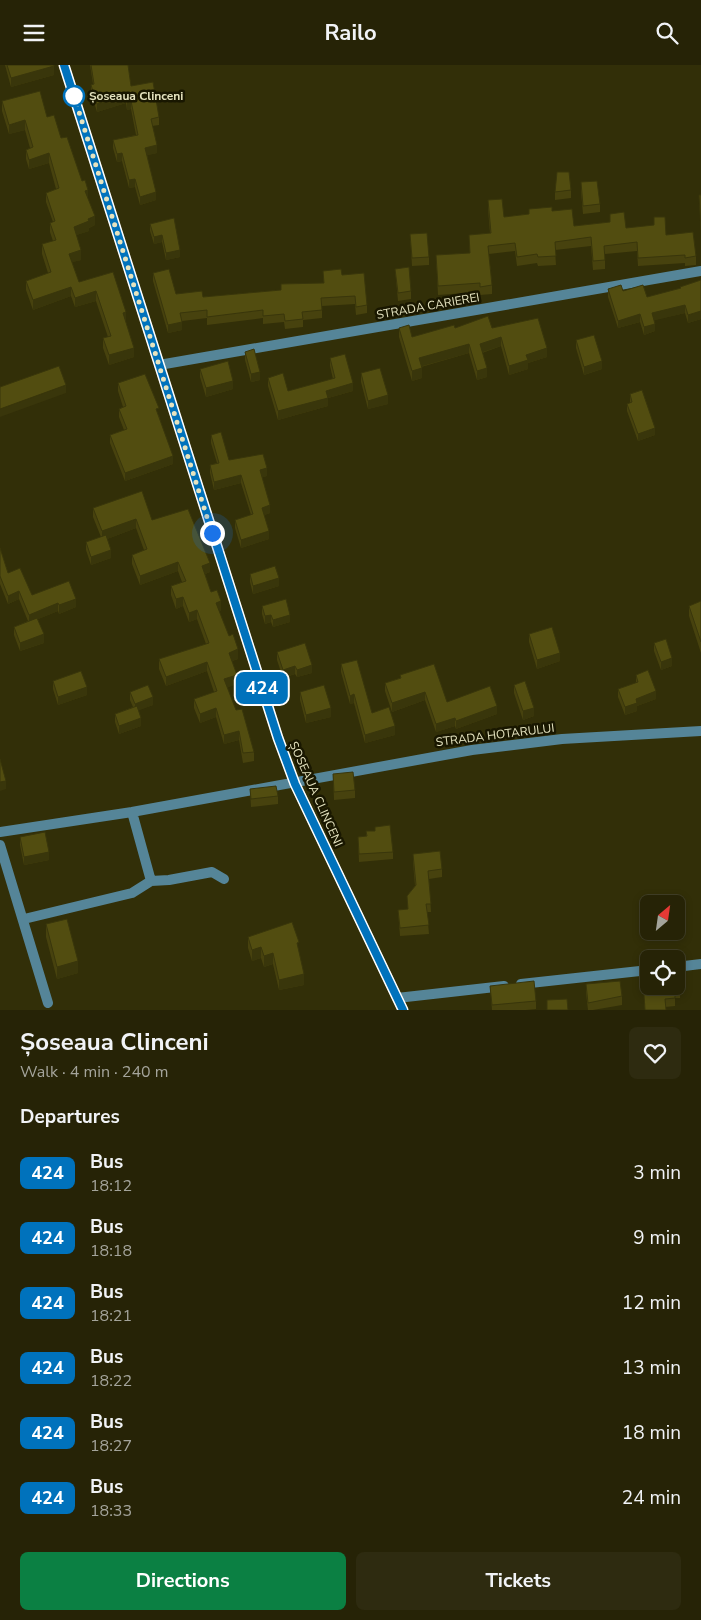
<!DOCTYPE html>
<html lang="en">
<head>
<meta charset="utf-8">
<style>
  :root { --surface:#262306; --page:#2e2b10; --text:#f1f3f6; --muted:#a4a49b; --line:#424028; --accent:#0b8043 }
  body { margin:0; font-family:"Nunito Sans",sans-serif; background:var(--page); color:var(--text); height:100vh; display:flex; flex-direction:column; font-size:19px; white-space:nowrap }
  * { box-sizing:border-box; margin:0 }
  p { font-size:16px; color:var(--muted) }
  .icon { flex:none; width:28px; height:28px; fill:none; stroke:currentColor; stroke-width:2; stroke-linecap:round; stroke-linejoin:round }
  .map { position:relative; height:945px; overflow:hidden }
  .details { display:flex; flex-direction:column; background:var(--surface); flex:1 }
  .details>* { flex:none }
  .badge { padding:0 10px; border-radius:8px; font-size:18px; line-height:32px }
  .needle { width:32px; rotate:29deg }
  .tools { position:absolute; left:640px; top:830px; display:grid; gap:10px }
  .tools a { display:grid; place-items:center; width:45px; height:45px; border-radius:8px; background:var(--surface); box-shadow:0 2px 8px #0003,0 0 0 1px var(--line); font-size:25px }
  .you { position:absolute; width:25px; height:25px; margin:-12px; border:4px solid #fff; border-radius:50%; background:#1a73e8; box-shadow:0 0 0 8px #1a73e833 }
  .map>.badge { position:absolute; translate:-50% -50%; box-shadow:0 0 0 2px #fff }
  h2 { padding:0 20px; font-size:19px; line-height:45px }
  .round { display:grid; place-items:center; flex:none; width:52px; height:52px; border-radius:8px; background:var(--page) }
  .head { display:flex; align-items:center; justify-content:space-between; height:85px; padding:0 20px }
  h1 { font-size:24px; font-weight:700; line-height:38px }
  .primary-button { display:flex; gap:10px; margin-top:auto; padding:10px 20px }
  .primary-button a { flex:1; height:58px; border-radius:8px; background:var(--accent); color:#fff; font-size:20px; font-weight:700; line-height:58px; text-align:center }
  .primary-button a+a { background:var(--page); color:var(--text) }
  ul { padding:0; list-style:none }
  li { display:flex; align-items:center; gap:15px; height:65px; padding:0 20px }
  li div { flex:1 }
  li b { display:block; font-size:19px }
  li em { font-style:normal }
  li .badge { min-width:55px; font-weight:700; text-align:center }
  header { display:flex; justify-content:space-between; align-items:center; height:65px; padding:0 20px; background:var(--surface); font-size:22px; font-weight:700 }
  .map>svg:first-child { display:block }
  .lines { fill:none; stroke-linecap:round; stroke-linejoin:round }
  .street { stroke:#558598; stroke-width:10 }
  .secondary { stroke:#67b7d5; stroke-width:10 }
  .wall { fill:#47420e }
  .shaded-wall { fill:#39360b }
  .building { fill:#524d10; stroke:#39360b }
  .line-casing { stroke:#fff; stroke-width:11 }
  .line { stroke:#0072bc; stroke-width:8 }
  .walk { stroke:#e5e3bf; stroke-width:5; stroke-dasharray:0 9 }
  .stop-dot { fill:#fff; stroke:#0072bc; stroke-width:2.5 }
  .labels { text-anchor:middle; stroke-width:5; stroke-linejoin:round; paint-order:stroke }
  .stop-label { font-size:12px; font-weight:bold; fill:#e5e3bf; stroke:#191700; text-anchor:start }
  .street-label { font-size:12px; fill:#e5e3bf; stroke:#191700 }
</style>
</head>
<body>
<header><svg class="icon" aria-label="menu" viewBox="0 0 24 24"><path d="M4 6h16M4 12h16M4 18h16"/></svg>Railo<svg class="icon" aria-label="search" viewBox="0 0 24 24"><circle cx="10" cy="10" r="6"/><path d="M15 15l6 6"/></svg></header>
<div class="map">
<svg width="701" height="945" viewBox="0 0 701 945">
  <rect width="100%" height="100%" fill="#322f08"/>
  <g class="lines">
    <path class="street" d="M159,300l542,-94
      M132,747l19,69
      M0,767l132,-20 340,-62 90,-11 139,-8
      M0,780l48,158
      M24,854l108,-26 19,-12 18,-1 43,-8 12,7
      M676,902l25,-3
      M521,919l128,-14
      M397,933l107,-12"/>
    <path class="secondary" d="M64,0l214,673 17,46 108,226"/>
  </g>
  <path class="wall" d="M0,0h54v10l-43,12 -6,-22z
    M90,0h38l3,21 28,31v8l-7,1 5,27 -10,2 9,45 -16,5 -5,-18 -6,1 -7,-27 -5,1 -4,-14v-8l23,-5 -5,-26 -4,1 -1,-7 -29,9 -6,-19v-8l2,-1z
    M2,36l45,16 14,21 27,61 7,26 -6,3v3l-13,4 5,25 -9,2 7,20 34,-10 13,50 8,35 -25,8 -6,-17v-10l5,-1 -12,-36 -21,6 -4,-11 -38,14 -7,-20v-9l22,-8 -6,-19v-10l11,-3 -3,-9v-9l3,-1 -7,-20v-9l10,-4 -7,-26 -20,6 -3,-10v-9l4,-2 -5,-18 -16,4 -7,-23z
    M581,117l19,22v8l-17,2 -2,-23z
    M571,125v8l-16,2v-8z
    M488,135l16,17 25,-3v-5l23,2 22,15 36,-4v-8l16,14 28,-2v-9l12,18 30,21v9l-11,1v-3l-47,3 -1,-15 -32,3v15l-12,1 -2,-24 -36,4 1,15 -18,1 -1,-3 -20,3 -2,-15 -26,3 3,31v9l-12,1v-3l-42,3 -2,-40 34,-2 -1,-18 21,-2 -2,-24z
    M150,159l30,33 -14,3 -4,-18 -8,2 -4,-13z
    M410,169l19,23v8l-17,1z
    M395,204l16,22v8l-13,2z
    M323,206l19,4 25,30v8l-11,2 -1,-11 -33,2v12l-19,2v7l-18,2 -1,-7 -21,2v-6l-56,7v-7l-25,3v9l-14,3 -15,-52v-8l23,21 27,3 78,-7v-6l43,-1z
    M701,215v39l-13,4 -3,-10 -31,7 1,11 -11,4 -4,-13 -22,6 -10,-31v-8l15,2 24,6 33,-8v-2z
    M399,263l13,9 43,-9h37l55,29 -19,6v6l-19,6 -8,-29 -19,7 5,24 -10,3 -8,-27 -48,14 1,11 -10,3 -13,-44z
    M576,275l26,29 -18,6 -8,-27z
    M245,287l15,28 -9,2 -6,-22z
    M330,293l23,33 -25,7v8l-50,14 -10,-34v-8l20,13 45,-12 -3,-13z
    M200,304l33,20 -27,8 -6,-20z
    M361,308l27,31 -20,5 -7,-27z
    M118,318l41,33 14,48 -48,17 -15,-38v-8l14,-5 -5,-13v-8l4,-2 -5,-16z
    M630,329l25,41 -17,6 -11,-30v-7l3,-1z
    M211,370l18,25 38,16 -5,1 8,36 -6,2 5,24 -28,9 -6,-20v-8l16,-5 -10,-32 -27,7 -4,-17v-8l7,-2 -6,-20z
    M93,443l59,12 58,52 -5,2 6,18 10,19h-2l10,25 9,23 -6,2 5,23 -10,3 9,23 18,42v9l-11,2 -4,-23 -15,4 -8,-27 -16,6 -6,-15v-9l20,-7 -7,-21 -41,15 -7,-17v-10l47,-15 -9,-25 -8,3 -6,-16 -7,3 -5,-14v-9l11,-4 -4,-11 -38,14 -8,-21v-9l12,-5 -8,-22 -29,11 4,19 -20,7 -5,-15v-8l15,-5 -8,-20z
    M0,483l8,25 24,22 44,12 -17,7 -1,-3 -20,8 6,24 -24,8 -6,-16v-8l14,-6 -9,-22 -11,5 -8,-20z
    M250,509l29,12 -26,8 -3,-12z
    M701,536v52l-12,-37v-10z
    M262,541l28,16 -17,5 -2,-5 -6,2 -3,-10z
    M529,569l31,27 -23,8 -8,-27z
    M654,578l18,23 -11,4 -7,-19z
    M277,587l35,21 -15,4 -2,-3 -12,4 -6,-18z
    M341,599l31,49 23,22 -30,8 -11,-40 -4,1 -9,-32z
    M400,610l47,27 50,12 -41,15 -1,-3 -19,6 -11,-32 -33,12 -7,-21v-8l15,-5z
    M636,610l20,24 -19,7v5l-12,4 -7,-18v-8l18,-6z
    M53,616l34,14 -29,10 -5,-16z
    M514,620l20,31 -11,4 -9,-27z
    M130,627l23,13 -15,5 3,16 -22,8 -4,-12v-8l18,-7 -3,-7z
    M300,627l31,25 -25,6 -6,-23z
    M333,709l22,16v8l-21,2z
    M250,724l28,7v8l-27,3z
    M366,766l27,21v7l-34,3 -1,-25 8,-1z
    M20,772l29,23 -25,5 -4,-20z
    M413,789l29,15v8l-13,2 2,33h-4l2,22 -29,2 -2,-26 10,-1 -1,-13 8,-10 -2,-24z
    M46,859l32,49 -21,6 -11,-42z
    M248,872l51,16 5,32 -25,5 -6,-26 -9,3 -3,-9 -9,3 -4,-13z
    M643,915l37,10v8h-5v8l-10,1 1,3h-21z
    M586,919l36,12v9l-29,5h-5l-2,-17z
    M490,921l46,15v8l-10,1h-34z"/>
  <path class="shaded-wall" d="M54,1v9l-43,12v-9z
    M126,30v8l-29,9v-8z
    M131,36v8l-4,1v-8z
    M25,55v10l-16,4v-9z
    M157,80v8l-12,3v-8z
    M49,88v10l-20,6v-9z
    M122,88v8l-5,1v-8z
    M135,114v8l-6,1v-8z
    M88,125v10l-3,-9z
    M156,127v8l-16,5v-8z
    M95,151v9l-6,3v3l-15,5v-9l14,-8z
    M162,170v7l-8,2v-7z
    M81,185v10l-12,3v-9z
    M180,185v7l-14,3v-7z
    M71,222v9l-38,14v-10z
    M96,226v10l-21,6v-9z
    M685,240v8l-33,8v-8z
    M701,246v8l-13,4v-8z
    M126,247v10l-3,1v-10z
    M640,249v8l-22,6v-7z
    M182,257v8l-14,3v-8z
    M655,259v7l-11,4v-8z
    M501,272v9l-21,7v-9z
    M469,279v9l-50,14v-9z
    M134,283v9l-25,8v-10z
    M547,283v9l-19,6v6l-19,6v-9l17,-11z
    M602,296v8l-18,6v-8z
    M422,303v10l-10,3v-10z
    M487,303v9l-10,3v-9z
    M260,307v8l-9,2v-8z
    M233,316v8l-27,8v-9z
    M353,318v8l-25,7v8l-50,14v-9l48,-20z
    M66,320v8l-66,24v-8z
    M388,330v9l-20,5v-8z
    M655,363v7l-17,6v-7z
    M173,391v8l-48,17v-8z
    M267,403v8l-7,2v-8z
    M241,410v8l-27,7v-8z
    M270,440v8l-8,3v-8z
    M136,454v9l-34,13v-10z
    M269,466v8l-28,9v-8z
    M111,485v8l-20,7v-8z
    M178,497v9l-38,14v-9z
    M210,498v9l-8,3v-9z
    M279,513v8l-26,8v-8z
    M19,526v8l-11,5v-8z
    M183,532v9l-7,3v-10z
    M76,534v8l-17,7v-9z
    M221,536v10l-5,1v-9z
    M58,538v8l-29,12v-8z
    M197,545v9l-8,3v-9z
    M271,550v7l-6,2v-8z
    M290,550v7l-17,5v-7z
    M44,569v9l-24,8v-8z
    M238,584v10l-9,3v-9z
    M560,588v8l-23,8v-9z
    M672,593v8l-11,4v-8z
    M207,597v9l-41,15v-9z
    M312,600v8l-15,4v-7z
    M295,601v8l-12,4v-8z
    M237,610v9l-13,5v-10z
    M87,622v8l-29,10v-8z
    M656,626v8l-19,7v5l-12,4v-8l11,-8z
    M425,627v8l-33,12v-9z
    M354,629v9l-4,1v-8z
    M153,632v8l-18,7v-8z
    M497,641v8l-41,15v-8z
    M216,643v9l-16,6v-9z
    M331,643v9l-25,6v-8z
    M534,643v8l-11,4v-9z
    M141,653v8l-22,8v-8z
    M455,653v8l-19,6v-8z
    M395,661v9l-30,8v-8z
    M239,666v9l-15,4v-9z
    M6,716v8l-6,2v-9z
    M49,787v8l-25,5v-8z
    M261,882v11l-9,3v-11z
    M273,888v11l-9,3v-11z
    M78,896v12l-21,6v-12z
    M304,909v11l-25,5v-10z"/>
  <path class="building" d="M7,0h47v1l-43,12z
    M91,0h37l3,21 22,-4 6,35 -8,2 6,26 -12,3 11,44 -16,5 -5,-18 -6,1 -7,-27 -5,1 -4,-14 25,-5 -7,-34 -4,1 -1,-7 -29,9 -6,-19 3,-1z
    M40,26l7,26 7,-2 7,23 6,-1 15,44 3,-1 3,10 -3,1 10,25 -7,3 1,2 -15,6 7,23 -12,4 10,28 34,-10 13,40 -3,1 11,35 -25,7 -6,-17 8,-2 -15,-45 -21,7 -4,-11 -38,13 -7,-19 25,-9 -9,-28 14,-4 -6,-17 5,-2 -9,-28 13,-5 -10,-35 -20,7 -3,-10 7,-3 -8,-27 -16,5 -7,-24z
    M557,107h12l2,18 -16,2z
    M597,116l3,23 -17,2 -2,-24z
    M699,130h2v35z
    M502,134l2,18 25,-3v-5l23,-2v4l20,-2 2,17 36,-4v-8l14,-2 2,16 28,-3v-8h11l1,18 27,-3 3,24 -11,2v-3l-47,3 -1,-16 -33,4 1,14 -12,1 -2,-24 -36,5 1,14 -18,1 -1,-3 -20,3 -2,-14 -27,3 4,39 -12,2v-4l-42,3 -2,-31 34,-2 -1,-18 22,-2 -3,-33z
    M174,153l6,32 -14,3 -4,-18 -8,2 -4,-13z
    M427,168l2,24 -17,1 -2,-24z
    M409,202l2,24 -13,2 -3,-24z
    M169,204l7,25 26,-3 1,6 78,-7v-6l43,-1 -1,-12 18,-2 1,6 22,-2 3,32 -11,2 -1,-11 -34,2 1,12 -20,2 1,7 -18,2 -1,-7 -21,2v-6l-56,7v-7l-27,3 2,9 -14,3 -15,-52z
    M701,215v31l-13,4 -3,-10 -33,8 3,11 -11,3 -4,-13 -22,7 -10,-32 13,-4 2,6 20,-6 4,12 34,-9 -1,-1z
    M488,251l4,12 46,-10 9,30 -21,7 2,5 -19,6 -8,-29 -21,7 7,24 -10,3 -8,-27 -50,14 3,10 -10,3 -13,-43 10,-3 3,12 42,-12 1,3z
    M594,270l8,26 -18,6 -8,-27z
    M254,284l6,23 -9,2 -6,-22z
    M345,289l8,29 -27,8 2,7 -50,13 -10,-33 15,-5 5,18 47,-13 -5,-20z
    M228,296l5,20 -27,7 -6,-19z
    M59,301l7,19 -66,24v-22z
    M380,303l8,27 -20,6 -7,-28z
    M145,309l14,34 -3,1 17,47 -48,17 -15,-38 17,-6 -8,-20 7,-3 -8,-23z
    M642,325l13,38 -17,6 -11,-30 5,-2 -2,-8z
    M221,367l8,28 34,-6 4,14 -7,2 10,35 -8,3 7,23 -28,9 -6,-20 18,-6 -12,-39 -27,7 -4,-17 9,-2 -8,-28z
    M142,426l10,29 36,-11 22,54 -8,3 9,26 6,-2 4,11 -5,2 13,33 4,-2 5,15 -9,4 8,22 -13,4 12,31 6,-1 12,43 -11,1 -4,-22 -15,4 -8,-27 -16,6 -6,-15 23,-8 -10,-29 -41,15 -7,-18 50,-16 -12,-33 -8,3 -6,-16 -7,2 -5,-13 15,-5 -8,-19 -38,14 -8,-21 15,-6 -11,-30 -34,12 -9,-23z
    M106,470l5,15 -20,7 -5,-15z
    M0,483l8,25 12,-5 12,27 37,-14 7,18 -17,6 -1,-2 -29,12 -10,-24 -11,5 -8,-20z
    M275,501l4,12 -26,8 -3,-12z
    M286,534l4,16 -17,5 -2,-5 -6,1 -3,-10z
    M701,536v41l-12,-36z
    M37,553l7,16 -24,9 -6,-16z
    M552,562l8,26 -23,7 -8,-26z
    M666,574l6,19 -11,4 -7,-19z
    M305,578l7,22 -15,5 -2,-4 -12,4 -6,-18z
    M357,595l15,53 17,-6 6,19 -30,9 -11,-41 -4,2 -9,-32z
    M434,599l13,38 43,-16 7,20 -41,15 -1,-3 -19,6 -11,-32 -33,11 -7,-20 16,-5 -1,-3z
    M648,605l8,21 -20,8 1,4 -12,4 -7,-18 20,-7 -2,-7z
    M81,606l6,16 -29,10 -5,-16z
    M525,616l9,27 -11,3 -9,-26z
    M148,620l5,12 -18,7 -5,-12z
    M324,620l7,23 -25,7 -6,-23z
    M137,641l4,12 -22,8 -4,-12z
    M0,694l6,22 -6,1z
    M353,707l2,18 -21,2 -1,-18z
    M276,721l2,10 -27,3 -1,-10z
    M390,760l3,27 -34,2 -1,-17 9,-1 -1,-5h9v-4z
    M45,767l4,20 -25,5 -4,-20z
    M440,786l2,18 -14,2 3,33h-5l3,21 -29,3 -2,-18 10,-1 -1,-13 9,-11 -3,-31z
    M67,854l11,42 -21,6 -11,-43z
    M292,857l7,20 -2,1 7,31 -25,6 -6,-27 -9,3 -3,-9 -9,3 -4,-13z
    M676,912h2l2,13h-5v8l-10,1 1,11h-21l-2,-30h6v6h27z
    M534,916l2,20 -44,4 -2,-19z
    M620,916l2,15 -34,7 -2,-19z
    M567,934l1,11h-21v-10z"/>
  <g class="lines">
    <defs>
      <path id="line" d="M64,0l214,673 17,46 108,226"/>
    </defs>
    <use href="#line" class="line-casing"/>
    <use href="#line" class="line"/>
    <path class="walk" d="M74,31l138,437"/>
  </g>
  <circle class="stop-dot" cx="74" cy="31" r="10"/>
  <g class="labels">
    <g class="stop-label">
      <text x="89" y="35">Șoseaua Clinceni</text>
    </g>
    <g class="street-label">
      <text transform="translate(428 241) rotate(-10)" y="4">STRADA CARIEREI</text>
      <text transform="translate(495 670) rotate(-7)" y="4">STRADA HOTARULUI</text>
      <text transform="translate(316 729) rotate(66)" y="4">ȘOSEAUA CLINCENI</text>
    </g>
  </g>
</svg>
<div class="tools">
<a><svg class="needle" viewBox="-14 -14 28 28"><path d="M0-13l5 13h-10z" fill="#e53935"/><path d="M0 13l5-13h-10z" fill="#a4a49b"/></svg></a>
<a><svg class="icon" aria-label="locate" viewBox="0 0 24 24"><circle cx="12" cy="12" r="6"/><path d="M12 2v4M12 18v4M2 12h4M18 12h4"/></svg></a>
</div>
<div class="you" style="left:212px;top:468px"></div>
<b class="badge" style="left:262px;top:623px;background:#0072bc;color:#fff">424</b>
</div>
<section class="details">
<div class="head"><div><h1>Șoseaua Clinceni</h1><p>Walk · 4 min · 240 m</p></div><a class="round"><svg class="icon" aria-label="heart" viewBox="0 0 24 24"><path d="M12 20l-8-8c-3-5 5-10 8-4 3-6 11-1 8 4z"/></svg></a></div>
<h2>Departures</h2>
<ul>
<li><span class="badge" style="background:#0072bc;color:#fff">424</span><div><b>Bus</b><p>18:12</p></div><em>3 min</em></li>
<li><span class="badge" style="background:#0072bc;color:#fff">424</span><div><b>Bus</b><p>18:18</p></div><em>9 min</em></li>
<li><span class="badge" style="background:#0072bc;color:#fff">424</span><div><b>Bus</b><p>18:21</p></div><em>12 min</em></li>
<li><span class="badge" style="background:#0072bc;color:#fff">424</span><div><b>Bus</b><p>18:22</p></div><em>13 min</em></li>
<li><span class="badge" style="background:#0072bc;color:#fff">424</span><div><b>Bus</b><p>18:27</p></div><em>18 min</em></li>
<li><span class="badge" style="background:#0072bc;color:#fff">424</span><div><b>Bus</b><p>18:33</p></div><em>24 min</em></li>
</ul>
<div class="primary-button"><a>Directions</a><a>Tickets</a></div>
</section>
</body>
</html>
